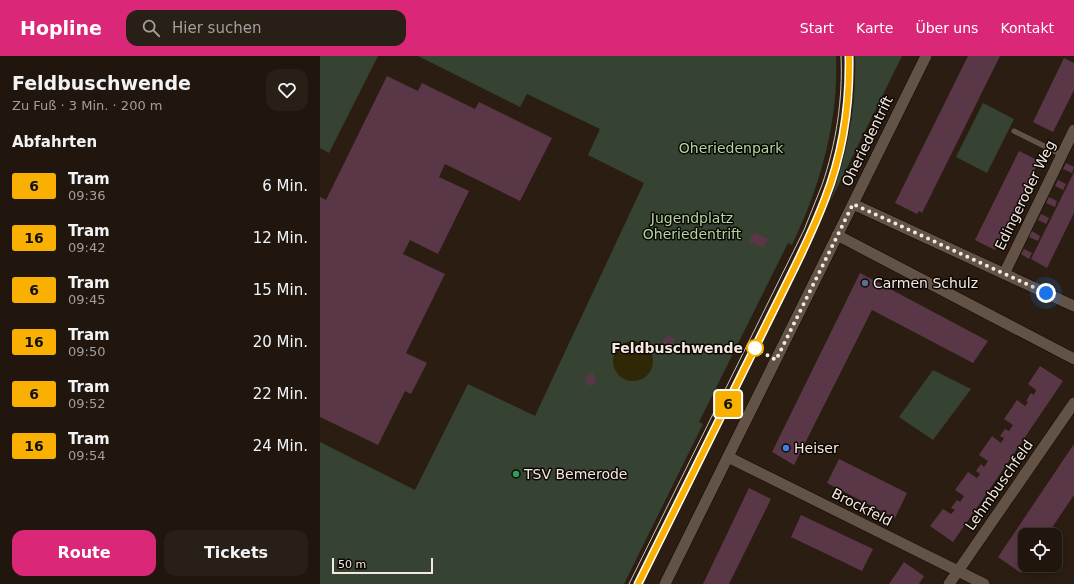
<!DOCTYPE html>
<html lang="de">
<head>
<meta charset="utf-8">
<style>
  :root { --surface:#20160d; --page:#281f16; --text:#f1f3f6; --muted:#a29f9d; --line:#3d352e; --accent:#db2777 }
  body { margin:0; font-family:"DejaVu Sans",sans-serif; background:var(--page); color:var(--text); height:100vh; display:flex; flex-direction:column; font-size:15px; white-space:nowrap }
  * { box-sizing:border-box; margin:0 }
  p { font-size:13px; color:var(--muted) }
  .icon { flex:none; width:22px; height:22px; fill:none; stroke:currentColor; stroke-width:2; stroke-linecap:round; stroke-linejoin:round }
  .map { position:relative; flex:1; overflow:hidden }
  .panel { display:flex; flex-direction:column; background:var(--surface); width:320px }
  .panel>* { flex:none }
  .badge { padding:0 8px; border-radius:3px; font-size:14px; line-height:26px }
  .tools { position:absolute; left:698px; top:472px; display:grid; gap:8px }
  .tools a { display:grid; place-items:center; width:44px; height:44px; border-radius:8px; background:var(--surface); box-shadow:0 2px 10px #0003,0 0 0 1px var(--line); font-size:20px }
  .scale { position:absolute; left:12px; bottom:10px; width:101px; box-sizing:border-box; padding-left:4px; border:2px solid #f3e9e1; border-top:0; font-size:11px; line-height:14px; white-space:nowrap; color:#f3e9e1; -webkit-text-stroke:3px #0e0805; paint-order:stroke }
  .you { position:absolute; width:20px; height:20px; margin:-10px; border:3px solid #fff; border-radius:50%; background:#1a73e8; box-shadow:0 0 0 6px #1a73e833 }
  .map>.badge { position:absolute; translate:-50% -50%; box-shadow:0 0 0 2px #fff }
  h2 { padding:0 12px; font-size:15px; line-height:36px }
  .round { display:grid; place-items:center; flex:none; width:42px; height:42px; border-radius:12px; background:var(--page) }
  .head { display:flex; align-items:center; justify-content:space-between; height:68px; padding:0 12px }
  h1 { font-size:19px; font-weight:700; line-height:30px }
  .cta { display:flex; gap:8px; margin-top:auto; padding:8px 12px }
  .cta a { flex:1; height:46px; border-radius:12px; background:var(--accent); color:#fff; font-size:16px; font-weight:700; line-height:46px; text-align:center }
  .cta a+a { background:var(--page); color:var(--text) }
  ul { padding:0; list-style:none }
  li { display:flex; align-items:center; gap:12px; height:52px; padding:0 12px }
  li div { flex:1 }
  li b { display:block; font-size:15px }
  li em { font-style:normal }
  li .badge { min-width:44px; font-weight:700; text-align:center }
  header { display:flex; align-items:center; gap:24px; box-sizing:border-box; height:56px; padding:0 20px; background:var(--accent); color:#fff }
  header strong { font-size:19px }
  nav { display:flex; gap:22px; margin-inline-start:auto; font-size:14px }
  .search { width:280px; height:36px; background:var(--page); display:flex; align-items:center; gap:10px; box-sizing:border-box; padding:0 14px; border-radius:12px; color:var(--muted); font-size:15px }
  main { display:flex; flex:1; min-height:0 }
  .map>svg:first-child { display:block }
  .green { fill:#364332 }
  .sand { fill:#2f2705 }
  .building { fill:#5a3747 }
  .lines { fill:none; stroke-linecap:round; stroke-linejoin:round }
  .lane-casing { stroke:#130701; stroke-width:6 }
  .street-casing { stroke:#130701; stroke-width:12 }
  .lane { stroke:#635246; stroke-width:5.5 }
  .street { stroke:#635246; stroke-width:11 }
  .tram { stroke:#ccc1b8; stroke-width:1 }
  .line-casing { stroke:#fff; stroke-width:9 }
  .line { stroke:#f9b000; stroke-width:6 }
  .walk { stroke:#f3e9e1; stroke-width:4; stroke-dasharray:0 7.2 }
  .service-dot { fill:#5c6f8a; stroke:#0e0805; stroke-width:1.5 }
  .stop-dot { fill:#fff; stroke:#f9b000; stroke-width:2 }
  .shop-dot { fill:#3f7fe0; stroke:#0e0805; stroke-width:1.5 }
  .leisure-dot { fill:#2e9e5b; stroke:#0e0805; stroke-width:1.5 }
  .labels { text-anchor:middle; stroke-width:3; stroke-linejoin:round; paint-order:stroke }
  .street-label { font-size:14px; fill:#f3e9e1; stroke:#0e0805 }
  .park-label { font-size:14px; fill:#afd7a1; stroke:#0e0805 }
  .poi-label { font-size:14px; fill:#f3e9e1; stroke:#0e0805; text-anchor:start }
  .stop-label { font-size:14px; font-weight:bold; fill:#f3e9e1; stroke:#0e0805; text-anchor:end }
</style>
</head>
<body>
<header>
<strong>Hopline</strong>
<div class="search"><svg class="icon" aria-label="search" viewBox="0 0 24 24"><circle cx="10" cy="10" r="6"/><path d="M15 15l6 6"/></svg>Hier suchen</div>
<nav><a>Start</a><a>Karte</a><a>Über uns</a><a>Kontakt</a></nav>
</header>
<main>
<section class="panel">
<div class="head"><div><h1>Feldbuschwende</h1><p>Zu Fuß · 3 Min. · 200 m</p></div><a class="round"><svg class="icon" aria-label="heart" viewBox="0 0 24 24"><path d="M12 20l-8-8c-3-5 5-10 8-4 3-6 11-1 8 4z"/></svg></a></div>
<h2>Abfahrten</h2>
<ul>
<li><span class="badge" style="background:#f9b000;color:#111">6</span><div><b>Tram</b><p>09:36</p></div><em>6 Min.</em></li>
<li><span class="badge" style="background:#f9b000;color:#111">16</span><div><b>Tram</b><p>09:42</p></div><em>12 Min.</em></li>
<li><span class="badge" style="background:#f9b000;color:#111">6</span><div><b>Tram</b><p>09:45</p></div><em>15 Min.</em></li>
<li><span class="badge" style="background:#f9b000;color:#111">16</span><div><b>Tram</b><p>09:50</p></div><em>20 Min.</em></li>
<li><span class="badge" style="background:#f9b000;color:#111">6</span><div><b>Tram</b><p>09:52</p></div><em>22 Min.</em></li>
<li><span class="badge" style="background:#f9b000;color:#111">16</span><div><b>Tram</b><p>09:54</p></div><em>24 Min.</em></li>
</ul>
<div class="cta"><a>Route</a><a>Tickets</a></div>
</section>
<div class="map">
<svg width="754" height="528" viewBox="0 0 754 528">
  <rect width="100%" height="100%" fill="#2b1d11"/>
  <path class="green" d="M0,0h58l-49,97 -9,-5z
    M98,0h418c3,65 -16,131 -44,189l-4,-2 -89,179 4,2 -79,160h-304v-142l95,48 53,-106 67,32 109,-233 -56,-28 12,-26 -73,-35 -7,13z
    M535,0h47l-72,146c17,-47 27,-96 25,-146z
    M663,47l31,16 -27,54 -31,-16z
    M613,314l38,19 -38,51 -34,-23z"/>
  <path class="sand" d="M293 305a20 20 0 1 1 40 0a20 20 0 1 1-40 0Z"/>
  <path class="building" d="M648,0h32l-78,157 -3,-2 -2,3 -22,-11z
    M744,2l10,5v27l-21,42 -20,-10z
    M67,20l31,15 4,-8 53,26 4,-7 73,36 -32,63 -75,-37 -6,13 30,14 -31,63 -28,-14 -7,14 42,20 -39,79 21,10 -16,31 -6,-3 -27,54 -58,-28v-220l6,3z
    M699,95l20,10 -44,89 -20,-10z
    M746,107l8,4 -2,6 -9,-4z
    M754,116v41l-27,55 -16,-9z
    M738,124l8,4 -3,6 -8,-4z
    M729,141l8,4 -2,6 -9,-4z
    M721,158l8,4 -3,6 -8,-4z
    M712,175l8,5 -2,5 -9,-4z
    M434,176l14,7 -4,9 -15,-6z
    M704,193l8,4 -3,6 -8,-5z
    M540,217l128,68 -15,22 -101,-53 -78,155 -22,-13z
    M347,279l8,4 -5,9 -8,-4z
    M720,310l23,15 -67,99 -43,62 -23,-16 13,-17 8,5 4,-4 -4,-2 6,-8 3,2 4,-6 -9,-6 13,-18 9,6 3,-4 -4,-3 5,-7 3,3 4,-6 -9,-6 13,-19 9,7 3,-5 -4,-2 5,-7 4,2 4,-6 -9,-6 13,-19 8,6 3,-4 -2,-1 5,-8 3,2 2,-5 -8,-6z
    M273,317l4,9 -8,4 -5,-8z
    M754,388v51l-27,40h-22v30h2l-6,8 -23,-16z
    M519,403l68,34 -12,25 -68,-35z
    M429,432l22,11 -42,85h-26z
    M481,459l72,34 -11,22 -71,-34z
    M584,506l20,14 -5,8h-30z"/>
  <g class="lines">
    <defs>
      <path id="lane" d="M694,75l48,24"/>
      <path id="street" d="M533,148l221,102
        M517,179l237,124
        M684,218l70,-144
        M408,401l256,127
        M345,528l261,-528
        M629,528l125,-181"/>
    </defs>
    <use href="#lane" class="lane-casing"/>
    <use href="#street" class="street-casing"/>
    <use href="#lane" class="lane"/>
    <use href="#street" class="street"/>
    <path class="tram" d="M309,528l175,-354c6,-15 12,-30 18,-45 14,-41 21,-85 19,-129
      M318,528l148,-299c14,-28 28,-57 39,-86 18,-46 26,-94 24,-143"/>
  </g>
  <g class="lines">
    <defs>
      <path id="line" d="M318,528l148,-299c14,-28 28,-57 39,-86 18,-46 25,-94 24,-143"/>
    </defs>
    <use href="#line" class="line-casing"/>
    <use href="#line" class="line"/>
    <path class="walk" d="M435,292l21,12 77,-156 193,89"/>
  </g>
  <circle class="service-dot" cx="545" cy="227" r="4"/>
  <circle class="stop-dot" cx="435" cy="292" r="8"/>
  <circle class="shop-dot" cx="466" cy="392" r="4"/>
  <circle class="leisure-dot" cx="196" cy="418" r="4"/>
  <g class="labels">
    <g class="street-label">
      <text transform="translate(547 85) rotate(-64)" y="5">Oheriedentrift</text>
      <text transform="translate(705 139) rotate(-64)" y="5">Edingeroder Weg</text>
      <text transform="translate(679 429) rotate(-55)" y="5">Lehmbuschfeld</text>
      <text transform="translate(542 451) rotate(27)" y="5">Brockfeld</text>
    </g>
    <g class="park-label">
      <text x="411" y="97">Oheriedenpark</text>
      <text x="372" y="167">Jugendplatz<tspan x="372" dy="16">Oheriedentrift</tspan></text>
    </g>
    <g class="poi-label">
      <text x="553" y="232">Carmen Schulz</text>
      <text x="474" y="397">Heiser</text>
      <text x="204" y="423">TSV Bemerode</text>
    </g>
    <g class="stop-label">
      <text x="423" y="297">Feldbuschwende</text>
    </g>
  </g>
</svg>
<div class="tools">
<a><svg class="icon" aria-label="locate" viewBox="0 0 24 24"><circle cx="12" cy="12" r="6"/><path d="M12 2v4M12 18v4M2 12h4M18 12h4"/></svg></a>
</div>
<div class="scale">50 m</div>
<div class="you" style="left:726px;top:237px"></div>
<b class="badge" style="left:408px;top:348px;background:#f9b000;color:#111">6</b>
</div>
</main>
</body>
</html>
